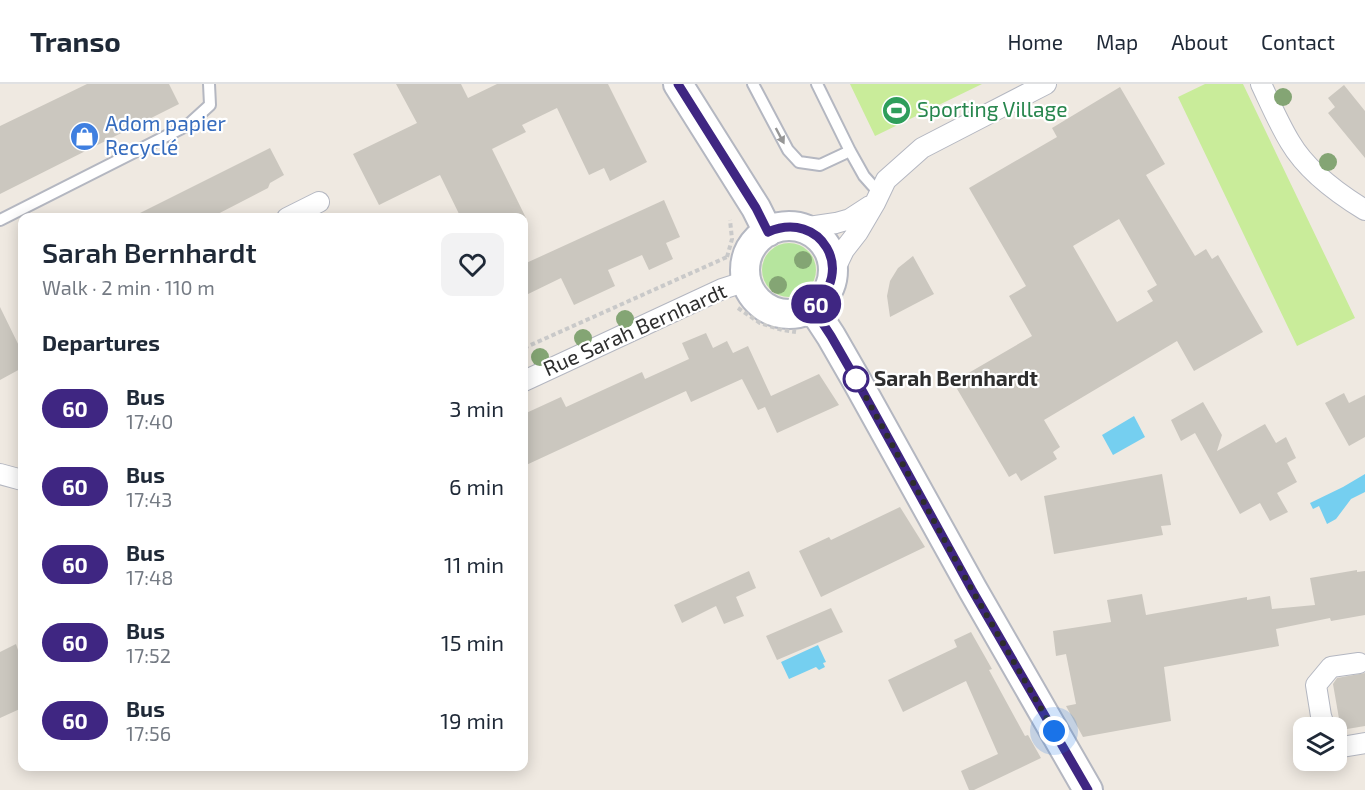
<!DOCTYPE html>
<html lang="en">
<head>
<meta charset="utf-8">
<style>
  :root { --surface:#fff; --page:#f2f2f3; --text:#1f2937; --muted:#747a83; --line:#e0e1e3 }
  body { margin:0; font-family:"Exo 2",sans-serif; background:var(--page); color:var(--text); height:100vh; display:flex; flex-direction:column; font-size:22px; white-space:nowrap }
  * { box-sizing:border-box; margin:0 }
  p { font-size:20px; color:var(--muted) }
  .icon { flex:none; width:33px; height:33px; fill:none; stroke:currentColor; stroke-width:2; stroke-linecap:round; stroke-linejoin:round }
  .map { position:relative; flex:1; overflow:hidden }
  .details { position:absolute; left:18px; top:129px; width:510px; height:558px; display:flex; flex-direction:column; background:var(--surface); border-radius:12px; box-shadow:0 3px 15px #0003 }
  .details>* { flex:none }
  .badge { padding:0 12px; border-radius:20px; font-size:21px; line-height:39px }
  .fabs { position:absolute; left:1293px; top:633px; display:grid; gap:12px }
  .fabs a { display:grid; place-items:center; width:54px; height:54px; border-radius:12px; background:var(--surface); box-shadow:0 3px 15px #0003; font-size:30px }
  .you { position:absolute; width:30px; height:30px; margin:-15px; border:4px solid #fff; border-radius:50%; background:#1a73e8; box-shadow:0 0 0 9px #1a73e833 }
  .map>.badge { position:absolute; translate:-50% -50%; box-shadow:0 0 0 3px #fff }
  h2 { padding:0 24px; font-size:22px; line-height:54px }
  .round { display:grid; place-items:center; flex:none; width:63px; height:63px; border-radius:12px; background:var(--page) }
  .summary { display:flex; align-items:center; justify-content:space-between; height:102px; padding:0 24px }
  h1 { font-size:28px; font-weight:600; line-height:45px }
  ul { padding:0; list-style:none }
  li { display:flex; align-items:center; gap:18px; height:78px; padding:0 24px }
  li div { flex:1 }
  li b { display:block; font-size:22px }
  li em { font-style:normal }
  li .badge { min-width:66px; font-weight:700; text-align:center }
  header { display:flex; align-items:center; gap:36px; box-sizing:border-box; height:84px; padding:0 30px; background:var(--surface); border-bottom:2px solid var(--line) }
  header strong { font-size:28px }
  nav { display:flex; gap:33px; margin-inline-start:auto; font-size:21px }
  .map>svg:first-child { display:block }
  .green { fill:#b6e59e }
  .pitch { fill:#c9ec9a }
  .water { fill:#75cff0 }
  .building { fill:#cbc7bf; fill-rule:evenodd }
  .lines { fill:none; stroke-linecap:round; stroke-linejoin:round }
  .service-casing { stroke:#b4b7c1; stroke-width:14 }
  .minor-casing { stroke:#b4b7c1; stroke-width:22 }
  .secondary-casing { stroke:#b4b7c1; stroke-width:32 }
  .path { stroke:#c9c9c9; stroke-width:4; stroke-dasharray:4.5 3; stroke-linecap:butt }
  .service { stroke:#fff; stroke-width:10 }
  .minor { stroke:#fff; stroke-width:20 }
  .secondary { stroke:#fff; stroke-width:28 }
  .tree { fill:#84a574 }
  .oneway { fill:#969696 }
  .line-casing { stroke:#fff; stroke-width:14 }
  .line { stroke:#3f2682; stroke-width:9 }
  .walk { stroke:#2e2e2e; stroke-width:6; stroke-dasharray:0 10.8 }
  .stop-dot { fill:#fff; stroke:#3f2682; stroke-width:3 }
  .labels { text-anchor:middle; stroke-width:4.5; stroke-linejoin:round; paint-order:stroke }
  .leisure-label { font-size:21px; fill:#27864d; stroke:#fff; text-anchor:start }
  .shop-label { font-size:21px; fill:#366cbe; stroke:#fff; text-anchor:start }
  .street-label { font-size:21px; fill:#2e2e2e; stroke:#fff }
  .stop-label { font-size:21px; font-weight:bold; fill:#2e2e2e; stroke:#fff; text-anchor:start }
</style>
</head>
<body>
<header>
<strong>Transo</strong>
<nav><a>Home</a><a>Map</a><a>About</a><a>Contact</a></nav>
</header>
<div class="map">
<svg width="1365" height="706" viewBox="0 0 1365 706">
  <rect width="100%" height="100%" fill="#efe9e1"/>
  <path class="green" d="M762 186a27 27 0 1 1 54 0a27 27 0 1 1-54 0Z"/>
  <path class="pitch" d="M850,0h132l-107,52z
    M1205,0h38l112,234 -58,28 -119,-249z"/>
  <path class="water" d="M1134,332l11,21 -32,18 -11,-20z
    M1365,390v18l-14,7 -15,20 -9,5 -8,-18 -6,3 -3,-6 33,-16z
    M818,561l8,17 -3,1 2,4 -6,3 -3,-3 -27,12 -8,-17z"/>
  <path class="building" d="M87,0h82l10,20 -179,90v-68z
    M396,0h65l7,14 29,-14h111l39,78 -37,19 -6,-13 -15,7 -32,-67 -35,17 4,7 -34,17 34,69h-65l-21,-43 -61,30 -26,-51 64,-31z
    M1344,1l21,26v47l-37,-45 7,-6 -7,-9z
    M1120,3l45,77 -19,11 49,81 11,-7 6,10 6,-4 45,77 -69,39 -17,-30 -133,79 16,27 -7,5 4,7 -36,22 -5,-8 -7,4 -56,-95 79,-46 -23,-40 17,-10 -57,-98 88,-51 -5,-9zM1119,135l38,66 -10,6 6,10 -36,21 -44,-76z
    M270,64l14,27 -14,8 -2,5 -58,30h-80z
    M664,116l16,37 -14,6 7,16 -24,11 -7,-15 -34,15 7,16 -41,19 -13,-27 -37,18v-32z
    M913,172l21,38 -44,23 -3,-21 3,-15 8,-13z
    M0,223l22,45v16l-22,12z
    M706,249l7,15 14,-7 6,12 15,-7 23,50 48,-22 20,31 -62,28 -12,-26 -7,3 -16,-31 -51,23 -5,-11 -162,75v-52l37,-17 5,10 76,-35 3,7 44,-20 -7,-16z
    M1344,309l5,10 16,-8v42l-16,9 -24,-43z
    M1203,318l19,33 -5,16 48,-27 11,19 10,-6 10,21 -9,5 10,19 -20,11 11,19 -18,9 -10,-18 -20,11 -45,-81 -14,8 -10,-21z
    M1162,390l9,51 -10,1 2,9 -109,19 -10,-58z
    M900,423l25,40 -104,50 -22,-46 30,-14 2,3z
    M1357,486v2l8,-1v44l-34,6 -1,-3 -54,11 3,17 -115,21 7,54 -88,16 -17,-31 10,-2 -10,-50 -10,2 -3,-25 58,-9 -4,-22 35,-6 4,21 101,-18v3l23,-4 2,13 43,-4 -5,-27z
    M749,487l7,17 -20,9 8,19 -20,8 -8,-18 -34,17 -8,-18z
    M831,524l12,24 -66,28 -11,-24z
    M971,548l21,37 -3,1 36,66 3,-1 13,23 -67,32h-5l-8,-19 37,-17 -32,-73 -63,31 -15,-32 69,-33 -3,-7z
    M16,560l6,18v46l-22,10v-66z
    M1365,589v53l-24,4 -8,-46 4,-6z"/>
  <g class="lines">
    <defs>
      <path id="service" d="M753,0l35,66 11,12 21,3 30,-14
        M817,0l33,67 14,25 16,18
        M0,136l188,-95 22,-20 -1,-21"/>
      <path id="minor" d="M1261,0c9,19 18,40 29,58 17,29 47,51 75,68
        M287,134l32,-16
        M802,144l34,-5 14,-4 20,-13
        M833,189l11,-23 14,-18 17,-29 11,-23 36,-32 124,-64
        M524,297l198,-92 25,-8
        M0,390l22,6
        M1325,644l-4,-12 -5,-31 15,-18 28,-4
        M1336,664l29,-5"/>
      <path id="secondary" d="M678,0l78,124 12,24
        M745 186a44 44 0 1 1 88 0a44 44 0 1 1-88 0Z
        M812,223l19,29 27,47 115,207 115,200"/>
    </defs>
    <use href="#service" class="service-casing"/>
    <use href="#minor" class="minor-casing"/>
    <use href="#secondary" class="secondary-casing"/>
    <path class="path" d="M727,173l5,-18 -2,-19
      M738,224l22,15 22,7 14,2
      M524,264l203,-91"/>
    <use href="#service" class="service"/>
    <use href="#minor" class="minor"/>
    <use href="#secondary" class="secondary"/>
  </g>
  <g class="tree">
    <circle cx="1283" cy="13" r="9"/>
    <circle cx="1328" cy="78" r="9"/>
    <circle cx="803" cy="176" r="9"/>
    <circle cx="778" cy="201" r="9"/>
    <circle cx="625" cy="235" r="9"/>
    <circle cx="583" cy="254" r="9"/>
    <circle cx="540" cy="273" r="9"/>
  </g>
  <defs><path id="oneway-solid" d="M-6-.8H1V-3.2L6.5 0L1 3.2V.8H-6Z" transform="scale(1.5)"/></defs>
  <use class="oneway" href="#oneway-solid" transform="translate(780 52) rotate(62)"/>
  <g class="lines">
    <defs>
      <path id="line" d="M678,0l78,124 12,24c53,-23 89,40 44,75l19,29 27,47 114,207 116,200"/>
    </defs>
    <use href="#line" class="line-casing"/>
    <use href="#line" class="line"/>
    <path class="walk" d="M856,295l116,211 82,141"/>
  </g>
  <defs>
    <symbol id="stadium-disc" viewBox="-11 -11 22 22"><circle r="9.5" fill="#2e9e5b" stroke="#fff"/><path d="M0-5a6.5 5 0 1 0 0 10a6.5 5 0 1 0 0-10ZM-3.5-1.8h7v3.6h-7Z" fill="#fff"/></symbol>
    <symbol id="shop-disc" viewBox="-11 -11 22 22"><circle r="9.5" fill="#3f7fe0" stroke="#fff"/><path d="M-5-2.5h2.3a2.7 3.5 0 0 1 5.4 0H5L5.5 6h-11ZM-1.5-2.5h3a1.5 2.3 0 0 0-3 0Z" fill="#fff"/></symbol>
  </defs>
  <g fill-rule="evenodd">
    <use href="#stadium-disc" x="880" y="10" width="33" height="33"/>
    <use href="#shop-disc" x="68" y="36" width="33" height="33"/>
  </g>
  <circle class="stop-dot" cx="856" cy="295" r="12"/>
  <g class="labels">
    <g class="leisure-label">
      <text x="917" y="33">Sporting Village</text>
    </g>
    <g class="shop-label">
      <text x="105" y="47">Adom papier<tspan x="105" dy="24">Recyclé</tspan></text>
    </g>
    <g class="street-label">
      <text transform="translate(635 246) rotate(-24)" y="7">Rue Sarah Bernhardt</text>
    </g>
    <g class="stop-label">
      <text x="874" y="302">Sarah Bernhardt</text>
    </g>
  </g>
</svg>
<div class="fabs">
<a><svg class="icon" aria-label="layers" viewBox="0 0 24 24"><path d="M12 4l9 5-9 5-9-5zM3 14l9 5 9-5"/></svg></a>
</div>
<div class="you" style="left:1054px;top:647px"></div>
<b class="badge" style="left:816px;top:220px;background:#3f2682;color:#fff">60</b>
<section class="details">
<div class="summary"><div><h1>Sarah Bernhardt</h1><p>Walk · 2 min · 110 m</p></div><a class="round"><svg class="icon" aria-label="heart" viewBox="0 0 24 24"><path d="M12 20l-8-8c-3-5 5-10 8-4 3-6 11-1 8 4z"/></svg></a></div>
<h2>Departures</h2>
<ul>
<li><span class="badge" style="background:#3f2682;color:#fff">60</span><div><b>Bus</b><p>17:40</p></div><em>3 min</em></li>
<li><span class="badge" style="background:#3f2682;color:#fff">60</span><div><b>Bus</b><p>17:43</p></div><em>6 min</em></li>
<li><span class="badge" style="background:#3f2682;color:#fff">60</span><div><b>Bus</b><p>17:48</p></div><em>11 min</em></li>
<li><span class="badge" style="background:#3f2682;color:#fff">60</span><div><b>Bus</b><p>17:52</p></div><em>15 min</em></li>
<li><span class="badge" style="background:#3f2682;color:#fff">60</span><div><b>Bus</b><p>17:56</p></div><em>19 min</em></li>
</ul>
</section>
</div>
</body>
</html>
